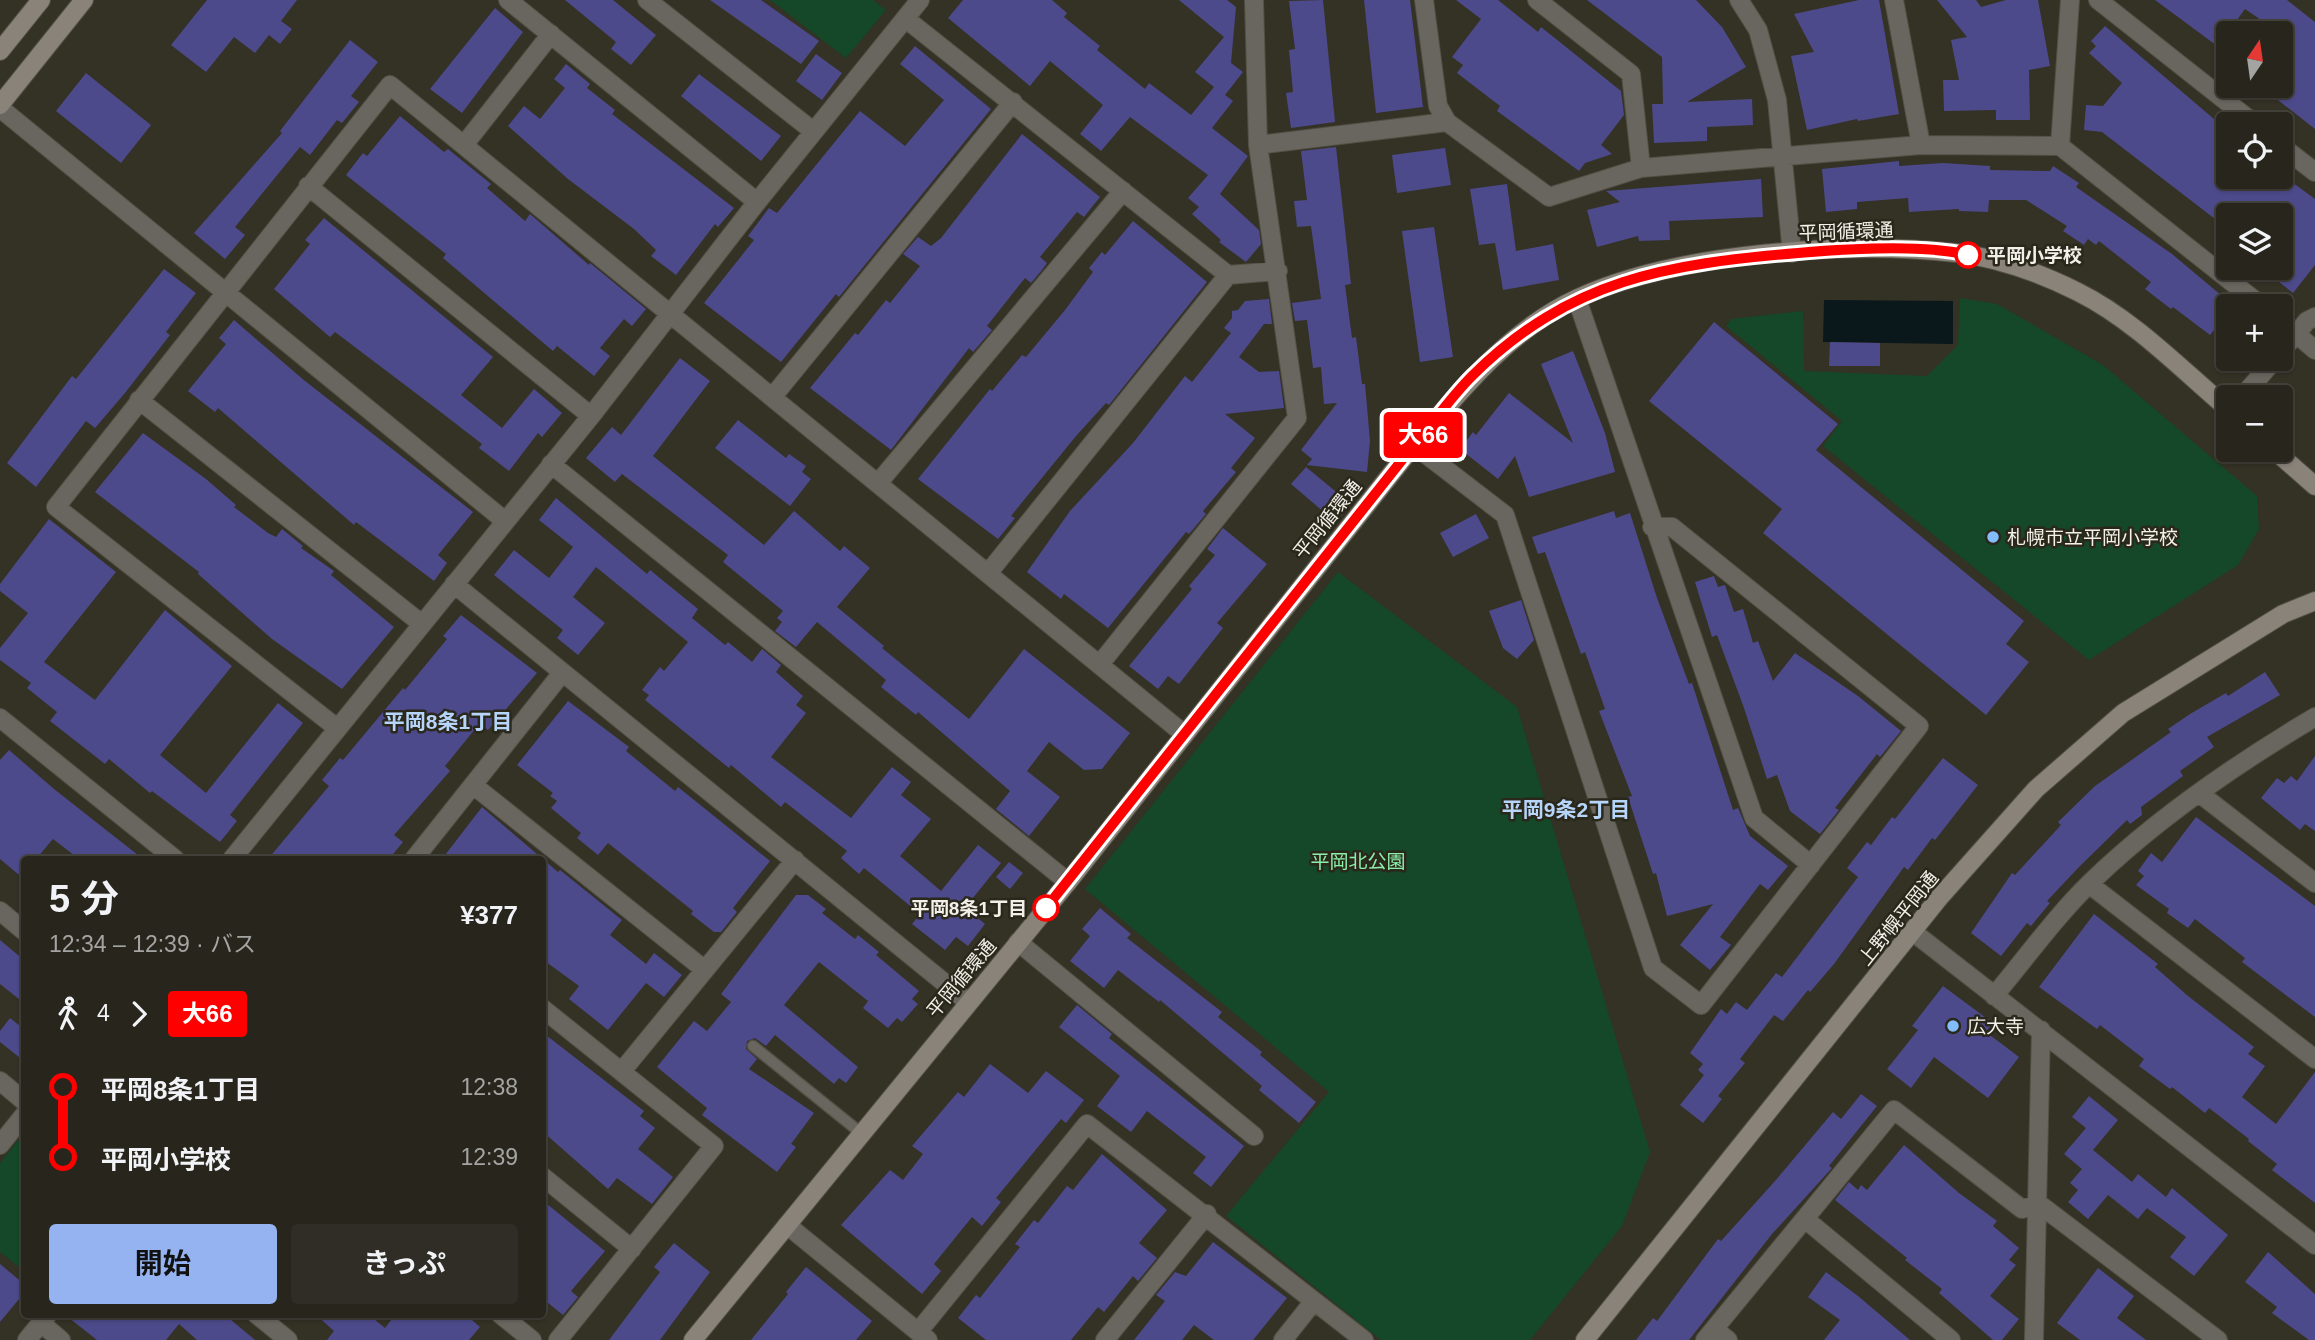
<!DOCTYPE html>
<html lang="ja">
<head>
<meta charset="utf-8">
<style>
  :root { --surface:#27251c; --page:#2f2d25; --text:#f1f3f6; --muted:#a4a5a3; --line:#43423b; --accent:#95b2f1 }
  body { margin:0; font-family:Helvetica,"Noto Sans JP",sans-serif; background:var(--page); color:var(--text); height:100vh; display:flex; flex-direction:column; font-size:26px; white-space:nowrap }
  * { box-sizing:border-box; margin:0 }
  p { font-size:23px; color:var(--muted) }
  .icon { flex:none; width:38px; height:38px; fill:none; stroke:currentColor; stroke-width:2; stroke-linecap:round; stroke-linejoin:round }
  .map { position:relative; flex:1; overflow:hidden }
  .drawer { position:absolute; left:21px; top:856px; width:525px; height:462px; display:flex; flex-direction:column; background:var(--surface); border-radius:7px; box-shadow:0 2px 5px #0004,0 0 0 2px var(--line) }
  .drawer>* { flex:none }
  .badge { padding:0 14px; border-radius:5px; font-size:24px; line-height:46px }
  .needle { width:46px; rotate:13deg }
  .fabs { position:absolute; left:2216px; top:21px; display:grid; gap:14px }
  .fabs a { display:grid; place-items:center; width:77px; height:77px; border-radius:7px; background:var(--surface); box-shadow:0 2px 5px #0004,0 0 0 2px var(--line); font-size:35px }
  .map>.badge { position:absolute; translate:-50% -50%; box-shadow:0 0 0 4px #fff }
  .legs { display:flex; align-items:center; gap:10px; height:77px; padding:0 28px; font-size:23px }
  .legs p { margin-inline-start:auto }
  .overview { display:flex; align-items:center; justify-content:space-between; height:119px; padding:0 28px }
  h1 { font-size:38px; font-weight:700; line-height:52px }
  .primary-button { display:flex; gap:14px; margin-top:auto; padding:14px 28px }
  .primary-button a { flex:1; height:80px; border-radius:7px; background:var(--accent); color:#111; font-size:28px; font-weight:700; line-height:80px; text-align:center }
  .primary-button a+a { background:var(--page); color:var(--text) }
  ul { padding:0 28px; list-style:none }
  li { display:flex; align-items:center; gap:24px; height:70px; font-size:26px }
  li i { display:grid; place-items:center; width:10px; height:100%; margin:0 9px; background:currentColor }
  li i::after { content:''; width:18px; height:18px; margin:-9px; border:5px solid; border-radius:50%; background:var(--surface) }
  li p { margin-inline-start:auto }
  li:first-child i { background:linear-gradient(#0000 50%,currentColor 0) }
  li:last-child i { background:linear-gradient(currentColor 50%,#0000 0) }
  .map>svg:first-child { display:block }
  .green { fill:#144828 }
  .water { fill:#0a181b }
  .building { fill:#4d4a8b }
  .lines { fill:none; stroke-linecap:round; stroke-linejoin:round }
  .lane-casing { stroke:#525044; stroke-width:13 }
  .street-casing { stroke:#525044; stroke-width:20 }
  .secondary-casing { stroke:#525044; stroke-width:20 }
  .lane { stroke:#696660; stroke-width:10 }
  .street { stroke:#696660; stroke-width:18 }
  .secondary { stroke:#89837a; stroke-width:18 }
  .line-1-casing { stroke:#fff; stroke-width:16 }
  .line-1 { stroke:#f00; stroke-width:10 }
  .stop-1-dot { fill:#fff; stroke:#f00; stroke-width:3.5 }
  .poi-dot { fill:#83bcfb; stroke:#2a271b; stroke-width:2.5 }
  .labels { text-anchor:middle; stroke-width:5; stroke-linejoin:round; paint-order:stroke }
  .street-label { font-size:19px; fill:#f2f0e9; stroke:#2a271b }
  .stop-label { font-size:19px; font-weight:bold; fill:#f2f0e9; stroke:#2a271b; text-anchor:start }
  .poi-label { font-size:19px; fill:#f2f0e9; stroke:#2a271b; text-anchor:start }
  .park-label { font-size:19px; fill:#8beea9; stroke:#2a271b }
  .neighbourhood-label { font-size:21px; font-weight:bold; fill:#b6d5f9; stroke:#2a271b }
</style>
</head>
<body>
<div class="map">
<svg width="2315" height="1340" viewBox="0 0 2315 1340">
  <rect width="100%" height="100%" fill="#343125"/>
  <path class="green" d="M770,0h103l13,10 -40,48z
    M1960,298l37,6 106,61 154,131 2,33 -21,36 -149,95 -266,-214 19,-25 -116,-95 5,-7 72,-8 1,60 123,5 31,-31z
    M1338,572l179,135 133,445 -28,74 -92,114h-149l-155,-124 103,-124 -244,-203z
    M24,1133v138l-24,-19v-89z"/>
  <path class="water" d="M1824,300l129,1v43l-130,-2z"/>
  <path class="building" d="M207,0h90l-16,21 11,8 -12,15 -11,-9 -14,18 -21,-16 -28,35 -35,-27z
    M565,0h48l43,35 -25,30 -20,-16 5,-7z
    M710,0h51l58,41 -18,23z
    M963,0h89l15,13 -3,4 36,29 -3,4 48,39 4,-6 42,32 23,-28 -19,-15 29,-35 -45,-37h48l9,7 -5,56 12,9 -18,23 8,6 -21,27 36,28 -28,38 39,36 2,14 -15,18 -27,-20 2,-2 -29,-26 7,-7 -11,-9 20,-23 -78,-58 -29,34 -21,-17 23,-29 -53,-44 -20,25 -82,-68z
    M1323,0l12,122 -44,6 -5,-35 7,-1 -4,-42 6,-1 -6,-48z
    M1364,0h46l13,107 -47,6z
    M1456,0h42l40,32 3,-5 80,64 3,24 -23,30 11,9 -27,9 -6,8 -82,-60 3,-5 -43,-33 6,-8 -11,-8 29,-38z
    M1587,0h109l26,27 24,40 -59,35 65,-3 1,26 -46,2v14l-53,2 -2,-39h11l-1,-47z
    M1859,0h20l20,114 -41,7 -1,-2 -50,11 -16,-74 23,-4 -20,-38z
    M1937,0h39l5,7 25,-7h32l12,66 -21,4 1,50h-34v-10l-52,1 -1,-31h16l-8,-40 16,-3z
    M2155,0h132l28,22v107l-55,-43h20v-53l-35,-24 -17,23v22z
    M495,8l28,24 -61,81 -32,-24z
    M2105,26l123,105v46h57l30,22v66l-22,28 -32,-25h19v-53h-52v14l-126,-97 -18,-2 2,-25 17,1 19,-23 -33,-30 7,-7 -5,-5z
    M350,40l28,22 -27,34 8,6 -17,21 -5,-3 -27,35 -10,-8 -65,80 10,8 -20,24 -31,-26 88,-100 -2,-2z
    M915,46l76,63 -152,188 -3,-3 -55,68 -77,-59 50,-63 -6,-4 21,-28 8,5 83,-102 45,35 39,-46 -44,-36z
    M816,54l26,19 -20,27 -26,-19z
    M566,64l24,20 -3,4 28,22 -3,4 122,94 -16,19 -3,-3 -39,51 -25,-19 5,-6 -22,-21 -66,-50 -60,-53 16,-20 16,13 25,-31 -11,-9z
    M86,73l65,52 -30,38 -65,-52z
    M699,74l82,62 -20,25 -80,-65z
    M400,116l44,36 4,-3 43,35 -4,4 38,33 5,-7 59,51 1,-2 56,46 -14,17 -8,-7 -24,29 10,8 -16,20 -37,-30 -4,5 -110,-93 3,-4 -100,-79 17,-22 4,3z
    M1022,134l78,63 -16,20 -7,-5 -37,45 7,6 -5,7 -11,13 -6,-5 -38,48 5,4 -19,22 -4,-4 -78,102 -81,-62 45,-55 3,2 28,-35 4,3 30,-37 -17,-12 15,-17 13,9 10,-8z
    M1336,147l15,137 -6,1 7,53 4,-1 6,47h3l5,57 -3,31 -60,-7 5,-6 -11,-9 36,-47 -13,1 -3,-37 -8,1 -6,-48 -12,1 -3,-18 29,-4 -10,-73 -14,1 -3,-26 13,-1 -6,-49z
    M1445,148l6,37 -54,8 -5,-38z
    M1899,161v5l44,-3 47,3v4l60,1 3,-5 26,17 -3,4 96,67 56,47v38l-13,-10 -5,6 -37,-28 -2,2 -26,-20 6,-7 -52,-41 -3,4 -8,-6 -4,6 -21,-14 4,-5 -41,-26h-37l-1,12 -29,-1v-2l-50,3 -1,-14 -51,4v7l-31,3 -4,-43z
    M1761,179l2,38 -94,4 1,19 -31,1 -1,-5 -41,11 -10,-37 33,-8 -14,-11z
    M1507,184l9,67 37,-7 6,36 -56,10 -8,-47 -16,2 -9,-56z
    M324,218l169,139 -32,38 41,33 32,-39 28,24 -20,24 -4,-4 -29,38 -30,-23 3,-4 -44,-34 -103,-78 -5,5 -56,-48 36,-45 -5,-4z
    M1133,221l74,61 -98,123 -3,-2 -30,33 -65,80 4,2 -17,21 -80,-60 72,-90 2,2 30,-36 4,2 39,-47 28,-38 -4,-4 13,-16 3,3z
    M1434,227l19,130 -33,5 -18,-131z
    M164,269l32,24 -30,39 4,3 -45,58 -30,35 -9,-7 -50,66 -29,-24 65,-87 4,3z
    M1269,299l3,25h-8l-25,33 20,15 20,-1 5,37 -59,6 30,24 -24,30 5,4 -33,39 3,3 -17,20 -3,-2 -78,96 -44,-34 -3,5 -34,-27 43,-61 63,-68 52,-67 7,6 39,-49 -7,-5 8,-10v-7l6,-1 7,-9z
    M234,320l71,61 168,131 -35,43 9,8 -13,18 -78,-59 -2,3 -136,-117 -3,4 -27,-21 38,-47 -7,-6z
    M1714,322l124,102 -22,26 208,171 -18,23 23,18 -43,53 -223,-182 19,-24 -133,-108z
    M1830,342l50,1v23h-51z
    M1573,351l32,82 10,39 -86,25 -14,-41 -17,23 -38,-30 13,-17 3,3 33,-42 64,50 -32,-79z
    M680,358l30,23 -57,75 111,89 30,-34 46,40 4,-5 26,22 -33,39 47,39 -2,2 87,71 55,-70 106,84 -28,36 -18,1 -35,-28 -22,29 33,26 -31,39 -33,-27 14,-18 -92,-79 -2,3 -35,-28 5,-7 -69,-58 -21,25 -21,-16 7,-9 -5,-4 6,-7 -60,-49 5,-7 -106,-81 -7,8 -29,-24 26,-31 9,8z
    M738,420l48,38 3,-4 17,12 -4,6 9,7 -21,27 -75,-58z
    M143,433l63,46 30,26 -2,2 34,26 8,4 6,-8 21,17 -2,2 33,23 -3,4 63,52 -52,62 -70,-50 -74,-65 1,-2 -104,-80z
    M1306,467l34,28 -15,18 -34,-29z
    M556,498l91,76 3,-4 48,39 -6,9 33,27 3,-3 24,20 10,-13 19,16 -5,7 27,24 -7,9 10,8 -35,44 80,61 41,-51 19,15 -10,13 30,24 -31,37 41,35 37,-46 23,18 -36,45 20,16 -17,22 -12,-9 -11,13 -33,-26 8,-10 -56,-46 -5,6 -18,-16 6,-7 -62,-49 -4,5 -50,-42 -2,3 -84,-68 4,-5 -7,-5 18,-23 4,4 24,-29 -92,-75 -23,30 32,26 -27,32 -21,-17 6,-8 -69,-55 20,-25 35,28 24,-31 -34,-27z
    M1614,511l2,7 14,-5 27,85 32,86 3,-1 41,127 5,-2 12,28 38,30 -20,24 -8,-6 -40,53 11,8 -21,25 -30,-25 33,-41 -46,12 -11,-43 -3,1 -25,-77 4,-1 -33,-85 6,-2 -20,-57 -4,2 -36,-102 -7,2 -6,-17z
    M1476,514l13,24 -36,19 -13,-24z
    M49,519l67,53 -72,90 51,38 70,-90 67,56 -72,89 46,38 72,-90 25,20 -73,92 7,6 -17,21 -68,-51 -2,2 -41,-34 -4,5 -55,-43 7,-9 -30,-24 4,-5 -31,-23v-12l28,-35 -28,-22v-7z
    M1223,528l44,36 -50,59 6,5 -44,56 -11,-8 -10,13 -29,-23 63,-77 -3,-3 26,-31 -8,-6z
    M1714,576l4,11 7,-2 9,27 9,-3 10,34 5,-2 15,40 22,-28 63,43 43,35 -21,26 -3,-3 -42,54 4,2 -19,24 -30,-23 -13,-36 -10,4 -23,-71 -27,-73 -5,2 -17,-55z
    M1521,600l13,40 -17,19 -14,-11 -14,-37z
    M461,615l76,58 -49,57 -8,-7 -35,43 5,5 -56,64 9,7 -14,17h-121l61,-73 -7,-6 18,-22 3,2 60,-72 2,2 42,-51 -4,-3z
    M2265,672l15,23 -73,42 7,10 -34,24 3,5 -42,31 1,8 -12,9 -3,-4 -49,48 -31,33 3,2 -19,23 -4,-3 -26,33 -30,-23 41,-60 3,2 46,-50 -3,-3 37,-36 76,-54 -3,-3 22,-15 36,-21 2,3z
    M568,701l61,46 -3,4 49,40 3,-4 92,74 -37,47 4,4 -16,20h-7l-23,-18 2,-3 -85,-68 -10,12 -21,-17 4,-5 -30,-25 6,-7 -7,-5 3,-3 -36,-28z
    M9,750l45,39 89,70h-64l-26,-20 -17,20h-12v20l-24,-20v-99z
    M2315,756v75l-10,-7 -5,6 -39,-32 16,-20 7,5 7,-7 6,5z
    M1943,758l35,27 -43,55 -3,-2 -24,32 -4,-3 -70,97 -24,28 -2,-2 -25,31 -9,-6 -34,44 5,4 -27,33 4,3 -19,24 -23,-18 24,-30 -6,-5 5,-6 -13,-11 31,-44 6,5 9,-12 11,8 29,-37 6,4 76,-100 -11,-9 20,-26 4,3 21,-28 3,2z
    M482,807l76,65 2,-2 62,50 -12,15 36,29 8,-11 28,22 -18,22 -18,-14 -38,47 -39,-31 10,-13 -37,-27v-100h-100z
    M2196,817l119,89v111l-73,-55 3,-4 -50,-39 -7,9 -21,-15 2,-4 -33,-24 8,-9 -6,-5 13,-18 11,9z
    M1009,862l14,11 -13,16 -14,-12z
    M796,895h12l18,14 -4,4 33,26 3,-4 21,17 -3,3 43,36 -7,8 6,5 -16,18 -5,-4 -9,10 -25,-20 5,-7 -49,-39 -35,43 74,62 -12,16 -7,-5 -5,6 -59,-49 -9,11 -11,-8 -8,3 -1,8 11,10 -8,10 65,44 -23,31 5,3 -19,25 -75,-57 5,-7 -50,-41 37,-46 13,10 24,-29 -10,-8z
    M1100,908l31,26 -4,4 95,74 -4,5 44,35 -2,3 56,47 -17,21 -40,-33 3,-4 -102,-86 -1,2 -41,-32 -14,18 -34,-27 20,-25 -8,-7z
    M2094,914l64,50 -3,3 33,29 66,51 -6,7 17,12 -23,31 34,27 39,-52v131l-43,-33 5,-6 -29,-23 1,-2 -40,-31 -4,5 -33,-26 -2,2 -31,-23 5,-7 -44,-34 -3,4 -58,-42z
    M0,940l24,20v43l-24,-19z
    M1943,986l50,37 -7,9 33,25 -31,41 -54,-41 -23,31 -24,-19 31,-39 -6,-4z
    M1077,1005l35,29 -3,4 135,108 -33,41 -18,-14 13,-16 -59,-46 -16,21 -34,-26 23,-30 -61,-49z
    M10,1018l14,11v32l-24,-19v-11z
    M542,1032l102,79 -4,5 15,12 -17,21 35,28 -21,27 -35,-26 -9,11 -66,-58z
    M990,1064l38,29 18,-22 38,29 -18,23 -5,-4 -65,79 5,4 -19,24 -10,-9 -38,47 7,7 -19,23 -81,-69 49,-55 13,10 20,-26 -11,-8 46,-54 6,5z
    M1861,1094l16,12 -48,60 3,2 -60,66 -83,106h-53l17,-22 4,3 61,-82 3,2 54,-60 58,-69 8,7z
    M2089,1096l29,24 -25,30 39,32 6,-8 28,23 6,-9 56,47 -34,41 -24,-19 16,-20 -39,-29 -9,11 -30,-24 -20,24 -20,-17 10,-12 -8,-7 12,-14 -18,-15 22,-26 -14,-11z
    M1904,1145l55,48 38,28 -4,5 26,22 -10,12 7,5 -26,31 29,23 -17,21h-9l-54,-47 3,-4 -37,-29 2,-2 -72,-58 14,-18 9,8 3,-5 6,5z
    M1102,1154l65,56 -28,33 18,15 -19,23 -5,-5 -29,36 -6,-5 -27,33h-85l-28,-22 18,-23 4,3 40,-51 -5,-3 19,-24 4,3 29,-37 6,4z
    M542,1200l63,51 -34,40 7,6 -15,18 -21,-17z
    M1213,1242l74,56 -34,42h-39l-20,-15 -12,15h-48l31,-39 -9,-6 19,-23 11,4z
    M674,1243l36,29 -50,68h-51l51,-68 -6,-5z
    M2268,1252l47,42v46h-6l-37,-27 5,-6 -32,-25z
    M0,1264l24,20v9l-24,29z
    M806,1267l66,54 -16,19h-105l37,-46 -2,-2z
    M2098,1268l36,28 -17,22 29,22h-66l-23,-17z
    M1826,1272l32,24 52,44h-86l16,-20 -32,-23z
    M64,1314h160l31,26h-58l-18,-16 -13,16h-69z
    M315,1314h53l17,14 11,-14h69l15,13 -11,13h-142l7,-9z"/>
  <g class="lines">
    <defs>
      <path id="lane" d="M753,1046l108,87"/>
      <path id="street" d="M508,0l249,202
        M647,0l166,131
        M1424,0l14,106 9,16 102,75 92,-29 280,-23 139,1 202,160
        M1537,0l94,74 10,94
        M1739,0l19,30 19,70 15,153
        M1894,0l27,145
        M2098,0l157,124
        M906,19l322,256 50,-4
        M0,108l505,413
        M464,145l87,-111
        M1258,145l189,-23
        M2280,145l35,27
        M2060,146l10,-146
        M308,186l283,230
        M1577,299l177,519 57,47
        M2280,320l35,30
        M2280,353l27,-32 8,-4
        M774,395l239,-293
        M2242,397l33,-38
        M139,400l283,224
        M1414,445l91,70 148,453 48,37 218,-279 -247,-199h-20
        M551,464l517,418
        M879,482l244,-291
        M989,572l239,-297
        M454,584l514,418
        M1100,664l197,-246 -39,-273 -4,-145
        M0,718l175,141
        M337,728l-281,-221 334,-422 794,649
        M473,785l232,185
        M2199,793l116,90
        M232,859l359,-443 166,-214 163,-202
        M414,859l148,-186
        M2089,884l226,175
        M0,911l24,20
        M1913,932l402,313
        M1018,942l236,194
        M1994,996c32,-38 62,-80 97,-114 67,-65 145,-118 224,-165
        M542,1008l172,138 -156,194
        M622,1071l173,-211
        M0,1081l24,20
        M0,1145l24,-30
        M542,1176l90,73
        M1805,1219l146,121
        M787,1225l141,115
        M256,1314l32,26
        M500,1314l32,26
        M41,1323l20,17
        M1714,1329l14,11
        M918,1332l169,-208 277,216
        M27,1340l21,-26
        M1105,1340l102,-126
        M1283,1340l31,-39
        M1705,1340l189,-230 128,99 17,-5 179,136
        M2034,1340l7,-310"/>
      <path id="secondary" d="M0,51l41,-51
        M0,105l84,-105
        M2274,450l41,36
        M693,1340l375,-458 346,-437c47,-55 96,-116 164,-147 100,-46 270,-57 379,-45 41,5 85,21 121,39 56,28 102,76 150,117
        M1585,1340l354,-442 97,-109 87,-76 160,-99 32,-13"/>
    </defs>
    <use href="#lane" class="lane-casing"/>
    <use href="#street" class="street-casing"/>
    <use href="#secondary" class="secondary-casing"/>
    <use href="#lane" class="lane"/>
    <use href="#street" class="street"/>
    <use href="#secondary" class="secondary"/>
  </g>
  <g class="lines">
    <defs>
      <path id="line-1" d="M1046,908l368,-463c19,-22 37,-48 58,-69 98,-97 195,-112 326,-123 47,-4 125,-9 170,2"/>
    </defs>
    <use href="#line-1" class="line-1-casing"/>
    <use href="#line-1" class="line-1"/>
  </g>
  <g class="stop-1-dot">
    <circle cx="1968" cy="255" r="12"/>
    <circle cx="1046" cy="908" r="12"/>
  </g>
  <g class="poi-dot">
    <circle cx="1993" cy="537" r="7"/>
    <circle cx="1953" cy="1026" r="7"/>
  </g>
  <g class="labels">
    <g class="street-label">
      <text transform="translate(1846 231) rotate(-2)" y="7">平岡循環通</text>
      <text transform="translate(1327 519) rotate(-51)" y="7">平岡循環通</text>
      <text transform="translate(1898 918) rotate(-51)" y="7">上野幌平岡通</text>
      <text transform="translate(961 978) rotate(-50)" y="7">平岡循環通</text>
    </g>
    <g class="stop-label">
      <text x="1987" y="262">平岡小学校</text>
      <text x="1027" y="915" text-anchor="end">平岡8条1丁目</text>
    </g>
    <g class="poi-label">
      <text x="2007" y="544">札幌市立平岡小学校</text>
      <text x="1967" y="1033">広大寺</text>
    </g>
    <g class="park-label">
      <text x="1358" y="868">平岡北公園</text>
    </g>
    <g class="neighbourhood-label">
      <text x="448" y="729">平岡8条1丁目</text>
      <text x="1566" y="817">平岡9条2丁目</text>
    </g>
  </g>
</svg>
<div class="fabs">
<a><svg class="needle" viewBox="-14 -14 28 28"><path d="M0-13l5 13h-10z" fill="#e53935"/><path d="M0 13l5-13h-10z" fill="#a4a5a3"/></svg></a>
<a><svg class="icon" aria-label="locate" viewBox="0 0 24 24"><circle cx="12" cy="12" r="6"/><path d="M12 2v4M12 18v4M2 12h4M18 12h4"/></svg></a>
<a><svg class="icon" aria-label="layers" viewBox="0 0 24 24"><path d="M12 4l9 5-9 5-9-5zM3 14l9 5 9-5"/></svg></a>
<a>+</a>
<a>−</a>
</div>
<b class="badge" style="left:1423px;top:435px;background:#f00;color:#fff">大66</b>
<section class="drawer">
<div class="overview"><div><h1>5 分</h1><p>12:34 – 12:39 · バス</p></div><b>¥377</b></div>
<div class="legs"><svg class="icon" aria-label="walk" viewBox="0 0 24 24"><circle cx="13" cy="4" r="2"/><path d="M13 8l-2 6 4 7M11 14l-3 7M7 12l3-4h3l4 4"/></svg>4<svg class="icon" aria-label="forward" viewBox="0 0 24 24"><path d="M9 5l7 7-7 7"/></svg><b class="badge" style="background:#f00;color:#fff">大66</b></div>
<ul>
<li><i style="color:#f00"></i><b>平岡8条1丁目</b><p>12:38</p></li>
<li><i style="color:#f00"></i><b>平岡小学校</b><p>12:39</p></li>
</ul>
<div class="primary-button"><a>開始</a><a>きっぷ</a></div>
</section>
</div>
</body>
</html>
